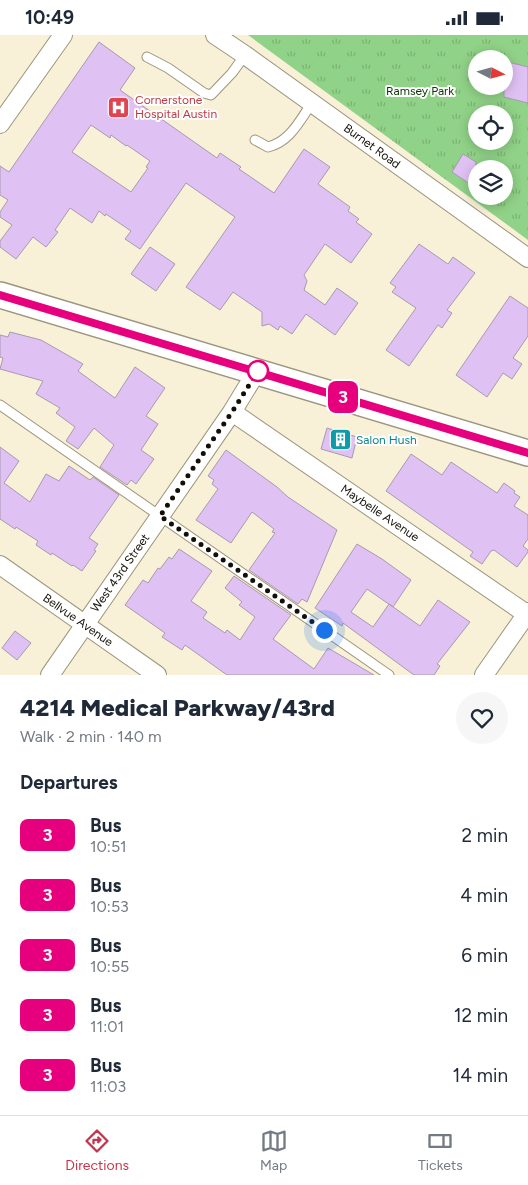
<!DOCTYPE html>
<html lang="en">
<head>
<meta charset="utf-8">
<style>
  :root { --surface:#fff; --page:#f6f6f7; --text:#1f2937; --muted:#747a83; --line:#e0e1e3; --accent:#c5354b }
  body { margin:0; font-family:Figtree,sans-serif; background:var(--page); color:var(--text); height:100vh; display:flex; flex-direction:column; font-size:19px; white-space:nowrap }
  * { box-sizing:border-box; margin:0 }
  p { font-size:16px; color:var(--muted) }
  .icon { flex:none; width:28px; height:28px; fill:none; stroke:currentColor; stroke-width:2; stroke-linecap:round; stroke-linejoin:round }
  .map { position:relative; height:640px; overflow:hidden }
  .details { display:flex; flex-direction:column; background:var(--surface); flex:1 }
  .details>* { flex:none }
  .badge { padding:0 10px; border-radius:8px; font-size:18px; line-height:32px }
  .needle { width:32px; rotate:96deg }
  .fabs { position:absolute; left:468px; top:15px; display:grid; gap:10px }
  .fabs a { display:grid; place-items:center; width:45px; height:45px; border-radius:50%; background:var(--surface); box-shadow:0 2px 12px #0003; font-size:25px }
  .you { position:absolute; width:25px; height:25px; margin:-12px; border:4px solid #fff; border-radius:50%; background:#1a73e8; box-shadow:0 0 0 8px #1a73e833 }
  .map>.badge { position:absolute; translate:-50% -50%; box-shadow:0 0 0 2px #fff }
  h2 { padding:0 20px; font-size:19px; line-height:45px }
  .round { display:grid; place-items:center; flex:none; width:52px; height:52px; border-radius:26px; background:var(--page) }
  .summary { display:flex; align-items:center; justify-content:space-between; height:85px; padding:0 20px }
  h1 { font-size:24px; font-weight:800; line-height:38px }
  ul { padding:0; list-style:none }
  li { display:flex; align-items:center; gap:15px; height:60px; padding:0 20px }
  li div { flex:1 }
  li b { display:block; font-size:19px }
  li em { font-style:normal }
  li .badge { min-width:55px; font-weight:700; text-align:center }
  .status { display:flex; justify-content:space-between; align-items:center; height:35px; padding:0 25px; background:var(--surface); direction:ltr }
  .status svg { height:14px; fill:currentColor }
  .tab-bar { display:flex; justify-content:space-around; align-items:center; height:70px; border-top:1px solid var(--line); background:var(--surface); font-size:14px; color:var(--muted) }
  .tab-bar a { display:grid; justify-items:center; gap:2px }
  .tab-bar .active { color:var(--accent) }
  .map>svg:first-child { display:block }
  .park { fill:url(#park-tufts); fill-rule:evenodd }
  .building { fill:#e0c1f4; stroke:#a79aaf; fill-rule:evenodd }
  .lines { fill:none; stroke-linecap:round; stroke-linejoin:round }
  .lane-casing { stroke:#9d967e; stroke-width:11 }
  .street-casing { stroke:#9d967e; stroke-width:20 }
  .secondary-casing { stroke:#9d967e; stroke-width:28 }
  .lane { stroke:#fff; stroke-width:9 }
  .street { stroke:#fff; stroke-width:18 }
  .secondary { stroke:#fff; stroke-width:25 }
  .line-casing { stroke:#fff; stroke-width:11 }
  .line { stroke:#e6007e; stroke-width:8 }
  .walk { stroke:#110f06; stroke-width:5; stroke-dasharray:0 9 }
  .stop-dot { fill:#fff; stroke:#e6007e; stroke-width:2.5 }
  .labels { text-anchor:middle; stroke-width:4; stroke-linejoin:round; paint-order:stroke }
  .park-label { font-size:12px; fill:#063601; stroke:#fff }
  .health-label { font-size:12px; fill:#be3a42; stroke:#fff; text-anchor:start }
  .street-label { font-size:12px; fill:#110f06; stroke:#fff }
  .culture-label { font-size:12px; fill:#0d838f; stroke:#fff; text-anchor:start }
</style>
</head>
<body>
<div class="status"><b>10:49</b><svg viewBox="0 0 49 12"><path d="M0 12V9h3v3zM5 12V6h3v6zM10 12V3h3v9zM15 12V0h3v12zM26 1h20v11H26zM47 4h2v5h-2z"/></svg></div>
<div class="map">
<svg width="528" height="640" viewBox="0 0 528 640">
  <defs>
    <pattern id="park-tufts" width="24" height="20" patternUnits="userSpaceOnUse" patternTransform="scale(1.25)"><rect width="24" height="20" fill="#90d287"/><path d="M3 7l-1-3M5 7V3M7 7l1-3M15 17l-1-3M17 17v-4M19 17l1-3" fill="none" stroke="#7bb373"/></pattern>
  </defs>
  <rect width="100%" height="100%" fill="#f8f0d7"/>
  <path class="park" d="M248,0h280v205zM476,24h28v27h-28zM476,79h28v27h-28zM476,134h28v27h-28z"/>
  <path class="building" d="M99,7l36,26 -15,22 97,68 3,-5 21,14 -2,2 35,24 30,-44 26,18 -12,17 32,23 -2,4 11,8 -3,3 16,12 -21,29 -26,-19 -21,31 3,6 -3,9 21,15 12,-17 21,15 -23,32 -29,-21 -14,20 -12,-8 -2,4 -9,-6 -7,2v-14l-29,-20 -13,18 -34,-23 49,-70 -49,-34 -46,66 -15,-10 6,-8 -25,-17 -1,2 -6,-5 -7,12 -22,-15 -15,22 3,2 -12,15 -13,-10 -17,22 -16,-12v-6l12,-16 -12,-8v-5l8,-12 -8,-5v-29l9,6zM91,90l19,13 1,-3 15,11 1,-1 23,16 -4,6 2,1 -17,24 -59,-40z
    M504,26l24,6v36l-24,-6z
    M463,119l13,8v26l-24,-16z
    M419,209l29,20 5,-7 22,16 -28,37 5,3 -10,15 -4,-3 -29,41 -23,-16 30,-42 -24,-16 4,-5 -6,-4z
    M150,212l25,17 -19,27 -25,-17z
    M510,261l18,12v28l-15,22 9,6 -10,15 -9,-6 -16,24 -31,-22z
    M10,297l31,8 42,24 -5,7 37,27 20,-31 30,21 -19,28 12,8 -17,26 13,9 -18,25 -5,-4 -4,5 -27,-18 14,-22 -20,-17 -16,21 -12,-8 9,-14 -19,-14 4,-5 -24,-14 7,-13 -43,-12 3,-11 -3,-1v-22l8,2z
    M327,393l30,9 -5,21 -31,-9z
    M0,412l19,14 -15,22 26,19 16,-28 13,7 10,-15 21,14 3,-3 26,18 -30,43 9,6 -4,6 2,1 -14,20 -9,-6 -1,1 -20,-13 -1,2 -15,-10 2,-4 -22,-14 -1,2 -15,-10z
    M226,415l51,37 11,10 49,33 -30,72 -5,-3 -4,5 -49,-34 26,-37 -3,-1 2,-3 -22,-17 -21,31 -35,-23 22,-31 -6,-5 2,-4 -6,-4z
    M411,419l31,21 9,-13 46,31 7,-10 11,8 -1,2 6,4 -6,9 14,9v24l-5,7 5,4v2l-11,15 -23,-17 -3,1 -9,13 -12,-8 3,-4 -87,-61z
    M357,509l25,15 29,21 -18,27 -26,-18 -16,23 22,15 16,-23 31,22 18,-26 32,22 -33,42 3,2 -6,9h-20l-71,-52 -1,3 -27,-18z
    M179,514l33,22 -21,30 16,11 -4,6 22,15 2,-3 13,10 15,-23 -16,-12 3,-3 -17,-14 9,-12 57,39 -18,24 41,30 14,-21 46,27h-147l-42,-30 -3,5 -20,-13 3,-4 -40,-28 18,-25 5,3 10,-15 2,1 9,-12 3,2z
    M15,596l16,12 -14,17 -15,-12z"/>
  <g class="lines">
    <defs>
      <path id="lane" d="M147,22l21,11 36,25 7,2 21,-22 13,-18
        M255,105l13,7c22,-5 32,-27 44,-44
        M0,370l389,270"/>
      <path id="street" d="M215,0l30,20 283,203
        M0,89l63,-89
        M232,377l296,203
        M0,530l157,110
        M50,640l182,-263 25,-41
        M484,640l44,-63"/>
      <path id="secondary" d="M0,260l528,158"/>
    </defs>
    <use href="#lane" class="lane-casing"/>
    <use href="#street" class="street-casing"/>
    <use href="#secondary" class="secondary-casing"/>
    <use href="#lane" class="lane"/>
    <use href="#street" class="street"/>
    <use href="#secondary" class="secondary"/>
  </g>
  <g class="lines">
    <defs>
      <path id="line" d="M0,260l528,158"/>
    </defs>
    <use href="#line" class="line-casing"/>
    <use href="#line" class="line"/>
    <path class="walk" d="M258,336l-26,41 -72,104 164,114"/>
  </g>
  <defs>
    <symbol id="hospital-square" viewBox="-11 -11 22 22"><rect x="-9" y="-9" width="18" height="18" rx="4" fill="#e0444e" stroke="#fff"/><path d="M-5-5h3v3.5h4V-5h3V5h-3V1.5h-4V5h-3Z" fill="#fff"/></symbol>
    <symbol id="building-square" viewBox="-11 -11 22 22"><rect x="-9" y="-9" width="18" height="18" rx="4" fill="#0f9aa8" stroke="#fff"/><path d="M-4-6H4V6H1V3H-1V6H-4ZM-2.5-4.3h1.7v1.8h-1.7ZM.8-4.3h1.7v1.8H.8ZM-2.5-1h1.7V.8h-1.7ZM.8-1h1.7V.8H.8Z" fill="#fff"/></symbol>
  </defs>
  <g fill-rule="evenodd">
    <use href="#hospital-square" x="106" y="60" width="25" height="25"/>
    <use href="#building-square" x="328" y="392" width="25" height="25"/>
  </g>
  <circle class="stop-dot" cx="258" cy="336" r="10"/>
  <g class="labels">
    <g class="park-label">
      <text x="420" y="60">Ramsey Park</text>
    </g>
    <g class="health-label">
      <text x="135" y="69">Cornerstone<tspan x="135" dy="14">Hospital Austin</tspan></text>
    </g>
    <g class="street-label">
      <text transform="translate(372 111) rotate(36)" y="4">Burnet Road</text>
      <text transform="translate(380 478) rotate(34)" y="4">Maybelle Avenue</text>
      <text transform="translate(120 538) rotate(-55)" y="4">West 43rd Street</text>
      <text transform="translate(78 585) rotate(35)" y="4">Bellvue Avenue</text>
    </g>
    <g class="culture-label">
      <text x="356" y="409">Salon Hush</text>
    </g>
  </g>
</svg>
<div class="fabs">
<a><svg class="needle" viewBox="-14 -14 28 28"><path d="M0-13l5 13h-10z" fill="#e53935"/><path d="M0 13l5-13h-10z" fill="#747a83"/></svg></a>
<a><svg class="icon" aria-label="locate" viewBox="0 0 24 24"><circle cx="12" cy="12" r="6"/><path d="M12 2v4M12 18v4M2 12h4M18 12h4"/></svg></a>
<a><svg class="icon" aria-label="layers" viewBox="0 0 24 24"><path d="M12 4l9 5-9 5-9-5zM3 14l9 5 9-5"/></svg></a>
</div>
<div class="you" style="left:324px;top:595px"></div>
<b class="badge" style="left:343px;top:362px;background:#e6007e;color:#fff">3</b>
</div>
<section class="details">
<div class="summary"><div><h1>4214 Medical Parkway/43rd</h1><p>Walk · 2 min · 140 m</p></div><a class="round"><svg class="icon" aria-label="heart" viewBox="0 0 24 24"><path d="M12 20l-8-8c-3-5 5-10 8-4 3-6 11-1 8 4z"/></svg></a></div>
<h2>Departures</h2>
<ul>
<li><span class="badge" style="background:#e6007e;color:#fff">3</span><div><b>Bus</b><p>10:51</p></div><em>2 min</em></li>
<li><span class="badge" style="background:#e6007e;color:#fff">3</span><div><b>Bus</b><p>10:53</p></div><em>4 min</em></li>
<li><span class="badge" style="background:#e6007e;color:#fff">3</span><div><b>Bus</b><p>10:55</p></div><em>6 min</em></li>
<li><span class="badge" style="background:#e6007e;color:#fff">3</span><div><b>Bus</b><p>11:01</p></div><em>12 min</em></li>
<li><span class="badge" style="background:#e6007e;color:#fff">3</span><div><b>Bus</b><p>11:03</p></div><em>14 min</em></li>
</ul>
</section>
<nav class="tab-bar">
<a class="active"><svg class="icon" aria-label="directions" viewBox="0 0 24 24"><path d="M12 3l9 9-9 9-9-9zM9 14v-3h6M13 9l2 2-2 2"/></svg>Directions</a>
<a><svg class="icon" aria-label="map" viewBox="0 0 24 24"><path d="M3 6l6-2 6 2 6-2v14l-6 2-6-2-6 2zM9 4v14M15 6v14"/></svg>Map</a>
<a><svg class="icon" aria-label="tickets" viewBox="0 0 24 24"><path d="M3 7h18v10H3zM15 7v10"/></svg>Tickets</a>
</nav>
</body>
</html>
